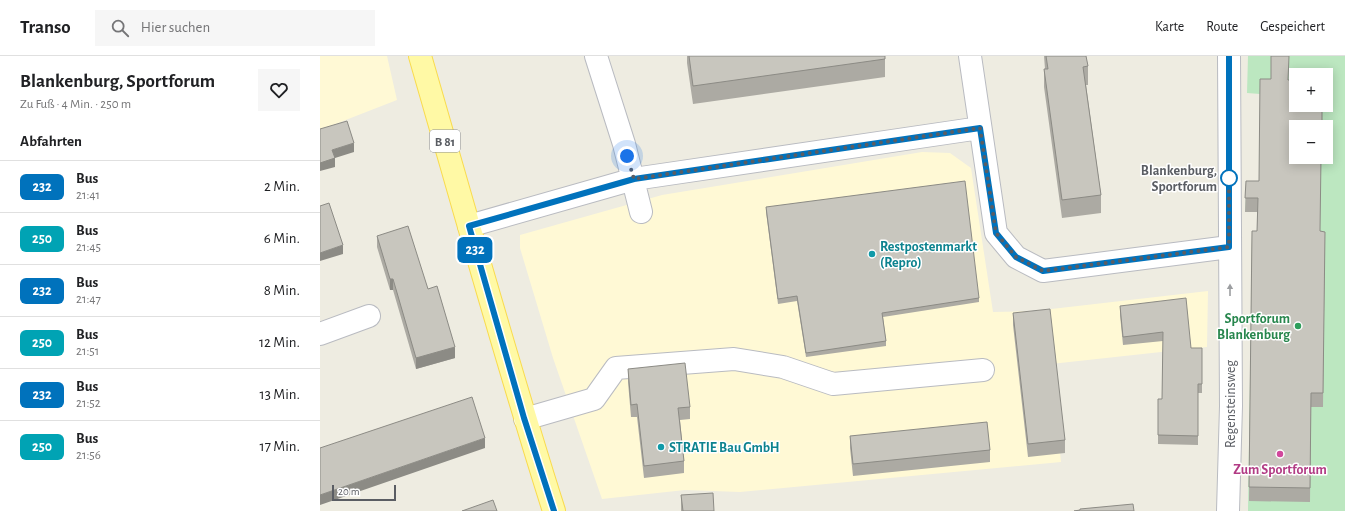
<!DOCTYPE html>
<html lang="de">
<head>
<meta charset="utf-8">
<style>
  :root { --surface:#fff; --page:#f6f6f6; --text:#202124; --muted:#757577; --line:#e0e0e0 }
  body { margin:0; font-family:"Alegreya Sans",sans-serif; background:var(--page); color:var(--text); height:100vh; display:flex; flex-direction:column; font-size:15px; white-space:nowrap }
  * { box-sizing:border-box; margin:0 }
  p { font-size:13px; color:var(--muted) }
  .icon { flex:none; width:22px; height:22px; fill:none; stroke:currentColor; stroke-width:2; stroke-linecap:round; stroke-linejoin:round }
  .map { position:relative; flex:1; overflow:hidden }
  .details { display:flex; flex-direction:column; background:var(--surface); width:320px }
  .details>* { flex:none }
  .badge { padding:0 8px; border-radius:6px; font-size:14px; line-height:26px }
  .tools { position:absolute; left:969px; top:12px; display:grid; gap:8px }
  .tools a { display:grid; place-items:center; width:44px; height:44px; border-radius:0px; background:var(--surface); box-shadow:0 2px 10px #0003; font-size:20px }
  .scale { position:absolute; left:12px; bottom:10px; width:64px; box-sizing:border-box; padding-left:4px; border:2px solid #5a5d63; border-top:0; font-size:11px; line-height:14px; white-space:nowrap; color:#5a5d63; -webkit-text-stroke:3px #fff; paint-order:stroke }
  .you { position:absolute; width:20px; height:20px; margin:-10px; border:3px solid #fff; border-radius:50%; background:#1a73e8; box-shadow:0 0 0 6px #1a73e833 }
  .map>.badge { position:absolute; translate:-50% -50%; box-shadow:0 0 0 2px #fff }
  h2 { padding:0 20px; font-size:15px; line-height:36px }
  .round { display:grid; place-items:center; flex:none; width:42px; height:42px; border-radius:0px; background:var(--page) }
  .summary { display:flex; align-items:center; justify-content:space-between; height:68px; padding:0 20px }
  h1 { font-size:19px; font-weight:700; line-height:30px }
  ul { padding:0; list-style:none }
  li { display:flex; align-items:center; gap:12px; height:52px; padding:0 20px; border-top:1px solid var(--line) }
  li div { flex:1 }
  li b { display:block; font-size:15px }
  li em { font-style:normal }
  li .badge { min-width:44px; font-weight:700; text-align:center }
  header { display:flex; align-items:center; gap:24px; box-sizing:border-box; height:56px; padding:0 20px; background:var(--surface); border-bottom:1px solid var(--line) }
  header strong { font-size:19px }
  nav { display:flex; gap:22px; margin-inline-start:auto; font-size:14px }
  .search { width:280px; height:36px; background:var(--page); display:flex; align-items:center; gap:10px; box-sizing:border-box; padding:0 14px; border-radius:0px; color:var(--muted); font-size:15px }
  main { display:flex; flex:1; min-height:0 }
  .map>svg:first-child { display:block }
  .commercial { fill:#fff9d5 }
  .green { fill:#bce7c0; fill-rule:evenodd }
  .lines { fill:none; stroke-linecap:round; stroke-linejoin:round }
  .minor-casing { stroke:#b9bbc1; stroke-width:24 }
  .major-casing { stroke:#f9db4e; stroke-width:24 }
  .minor { stroke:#fff; stroke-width:22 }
  .major { stroke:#fff9a5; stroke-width:22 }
  .wall { fill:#acaaa3 }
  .shaded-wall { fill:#8c8b85 }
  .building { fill:#c8c6be; stroke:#8c8b85 }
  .oneway { fill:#9c9ea1 }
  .line-casing { stroke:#fff; stroke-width:9 }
  .line { stroke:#0072bc; stroke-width:6 }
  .walk { stroke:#5a5d63; stroke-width:4; stroke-dasharray:0 7.2 }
  .stop-dot { fill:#fff; stroke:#0072bc; stroke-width:2 }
  .culture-dot { fill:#0f9aa8; stroke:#fff; stroke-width:1.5 }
  .leisure-dot { fill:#2e9e5b; stroke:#fff; stroke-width:1.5 }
  .hotel-dot { fill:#d1479c; stroke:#fff; stroke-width:1.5 }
  .labels { text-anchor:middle; stroke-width:3; stroke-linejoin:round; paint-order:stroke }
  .shield { fill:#fff; stroke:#8c8e92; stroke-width:1 }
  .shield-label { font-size:13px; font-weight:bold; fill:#5a5d63 }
  .stop-label { font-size:14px; font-weight:bold; fill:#5a5d63; stroke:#fff; text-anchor:end }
  .culture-label { font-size:14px; font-weight:bold; fill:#0d838f; stroke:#fff; text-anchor:start }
  .leisure-label { font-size:14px; font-weight:bold; fill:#27864d; stroke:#fff; text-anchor:end }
  .street-label { font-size:14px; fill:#5a5d63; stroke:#fff }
  .hotel-label { font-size:14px; font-weight:bold; fill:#b23c85; stroke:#fff }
</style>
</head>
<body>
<header>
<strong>Transo</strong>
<div class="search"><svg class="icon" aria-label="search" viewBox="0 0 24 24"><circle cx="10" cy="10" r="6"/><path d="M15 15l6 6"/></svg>Hier suchen</div>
<nav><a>Karte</a><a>Route</a><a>Gespeichert</a></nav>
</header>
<main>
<section class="details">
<div class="summary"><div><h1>Blankenburg, Sportforum</h1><p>Zu Fuß · 4 Min. · 250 m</p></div><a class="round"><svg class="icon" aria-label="heart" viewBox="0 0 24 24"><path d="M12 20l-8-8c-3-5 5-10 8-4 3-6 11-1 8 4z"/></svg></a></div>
<h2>Abfahrten</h2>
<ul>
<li><span class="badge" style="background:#0072bc;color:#fff">232</span><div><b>Bus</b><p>21:41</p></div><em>2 Min.</em></li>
<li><span class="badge" style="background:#00a3b4;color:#fff">250</span><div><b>Bus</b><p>21:45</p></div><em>6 Min.</em></li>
<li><span class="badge" style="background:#0072bc;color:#fff">232</span><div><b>Bus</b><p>21:47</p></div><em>8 Min.</em></li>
<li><span class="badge" style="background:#00a3b4;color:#fff">250</span><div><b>Bus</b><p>21:51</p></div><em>12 Min.</em></li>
<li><span class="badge" style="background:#0072bc;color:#fff">232</span><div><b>Bus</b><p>21:52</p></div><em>13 Min.</em></li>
<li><span class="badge" style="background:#00a3b4;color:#fff">250</span><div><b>Bus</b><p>21:56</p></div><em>17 Min.</em></li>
</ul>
</section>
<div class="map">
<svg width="1025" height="455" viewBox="0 0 1025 455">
  <rect width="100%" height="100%" fill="#eeece1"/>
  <path class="commercial" d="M0,0h67l10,44 -77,30z
    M602,96l28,1 21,15 22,144 41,-1 174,-20 -1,56 -156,17 10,98 -321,30 -55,-2 -83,9 -49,-141 -33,-110v-13l142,-40z"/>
  <path class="green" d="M928,0h97v455h-97l4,-266h5l1,-33h-13l1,-17h13l1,-101 -13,-1zM976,19h30v30h-30zM976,71h30v30h-30z"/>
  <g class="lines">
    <defs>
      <path id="minor" d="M276,0l28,88 17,68
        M650,0l26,177 20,24 27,14 186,-24
        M149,170l165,-47 346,-51
        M0,278l49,-18
        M205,363l69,-20 22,-31 118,-9 49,8 50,17 150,-14
        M908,455l3,-105 -2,-350"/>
      <path id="major" d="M100,0c44,152 86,304 134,455"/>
    </defs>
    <use href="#minor" class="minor-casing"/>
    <use href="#major" class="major-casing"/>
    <use href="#minor" class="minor"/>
    <use href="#major" class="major"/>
  </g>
  <path class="wall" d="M367,0h198v21l-192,27 -6,-41z
    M724,0h42l2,10v19h-2l15,110v18l-39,5 -18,-131v-18h1z
    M969,24l31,151 5,1 -2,175h-12l-1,95 -61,-1 3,-270h5v-19h-12l1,-31h13z
    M446,151l213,91v4l-96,15 3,24v5l-80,11 -9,-56 -19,3 -12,-92z
    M57,180l51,53 27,69 -39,11 -23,-79h-3l-13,-43z
    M800,250l71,42h11v45h-4v52l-40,-1v-45h4l1,-58 -40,4 -3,-30z
    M693,257l52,127v13l-37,4 -15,-132z
    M308,313l62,38v12l-10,1 4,41v12l-40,5 -7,-61h-6l-3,-35z
    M530,380l140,14v12l-137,14 -3,-28z
    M361,439l33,16h-33z"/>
  <path class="shaded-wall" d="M34,87v9l-19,6v9l-15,4v-8l12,-13z
    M23,189v9l-23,7v-8z
    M70,223h3v11h-3z
    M135,291v11l-39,11v-11z
    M165,382v10l-165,57v-10z"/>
  <path class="building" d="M369,0h196v3l-192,27z
    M726,0h40l2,10 -5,1 18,128 -39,5 -18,-131h4z
    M951,0h18l-1,24h8v25h26v22h-26v30h25l-1,74 5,1 -2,161h-12l-1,95 -61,-1 3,-256h5l1,-33h-13l1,-17h13l1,-102h11z
    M27,65l7,22 -22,7 3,8 -15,5v-34z
    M645,125l14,117 -97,15 4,28 -80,12 -9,-57 -19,3 -12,-92z
    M9,147l14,42 -23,8v-47z
    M88,170l20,63 9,-3 18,61 -39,11 -23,-79h-3l-13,-43z
    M866,242l5,50h11v36h-4v52l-40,-1v-36h4l1,-67 -40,5 -3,-31z
    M730,253l15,131 -37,4 -15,-131z
    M365,307l5,44 -12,1 6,53 -40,5 -7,-62 -6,1 -3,-36z
    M152,341l13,41 -165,57v-47z
    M667,366l3,28 -137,14 -3,-28z
    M393,437l1,18h-31l-2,-16z
    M173,444l4,11h-35z
    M813,448l1,7h-60l6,-1v-1z"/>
  <defs><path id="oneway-solid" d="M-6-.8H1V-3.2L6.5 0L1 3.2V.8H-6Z"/></defs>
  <use class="oneway" href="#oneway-solid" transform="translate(910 234) rotate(-90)"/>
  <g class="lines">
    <defs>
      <path id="line" d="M234,455l-30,-93 -55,-192 165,-47 346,-51 16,105 20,24 27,14 186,-24v-191"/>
    </defs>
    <use href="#line" class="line-casing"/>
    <use href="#line" class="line"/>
    <path class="walk" d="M307,100l7,23 346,-51 16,105 20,24 27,14 186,-24v-69"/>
  </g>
  <circle class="stop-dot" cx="909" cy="122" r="8"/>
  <g class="culture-dot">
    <circle cx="552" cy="198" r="4"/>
    <circle cx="341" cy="391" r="4"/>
  </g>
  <circle class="leisure-dot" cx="978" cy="270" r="4"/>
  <circle class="hotel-dot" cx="960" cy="398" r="4"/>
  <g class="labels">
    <rect class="shield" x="110" y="74" width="30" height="22" rx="3"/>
    <g class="shield-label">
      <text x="125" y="90">B 81</text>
    </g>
    <g class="stop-label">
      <text x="897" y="119">Blankenburg,<tspan x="897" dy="16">Sportforum</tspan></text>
    </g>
    <g class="culture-label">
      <text x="560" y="195">Restpostenmarkt<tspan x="560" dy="16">(Repro)</tspan></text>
      <text x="349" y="396">STRATIE Bau GmbH</text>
    </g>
    <g class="leisure-label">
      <text x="970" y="267">Sportforum<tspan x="970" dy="16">Blankenburg</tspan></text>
    </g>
    <g class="street-label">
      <text transform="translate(910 348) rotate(-90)" y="5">Regensteinsweg</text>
    </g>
    <g class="hotel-label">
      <text x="960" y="418">Zum Sportforum</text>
    </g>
  </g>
</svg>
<div class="tools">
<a>+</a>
<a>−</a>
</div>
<div class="scale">20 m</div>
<div class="you" style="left:307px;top:100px"></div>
<b class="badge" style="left:155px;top:194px;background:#0072bc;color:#fff">232</b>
</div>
</main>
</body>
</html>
